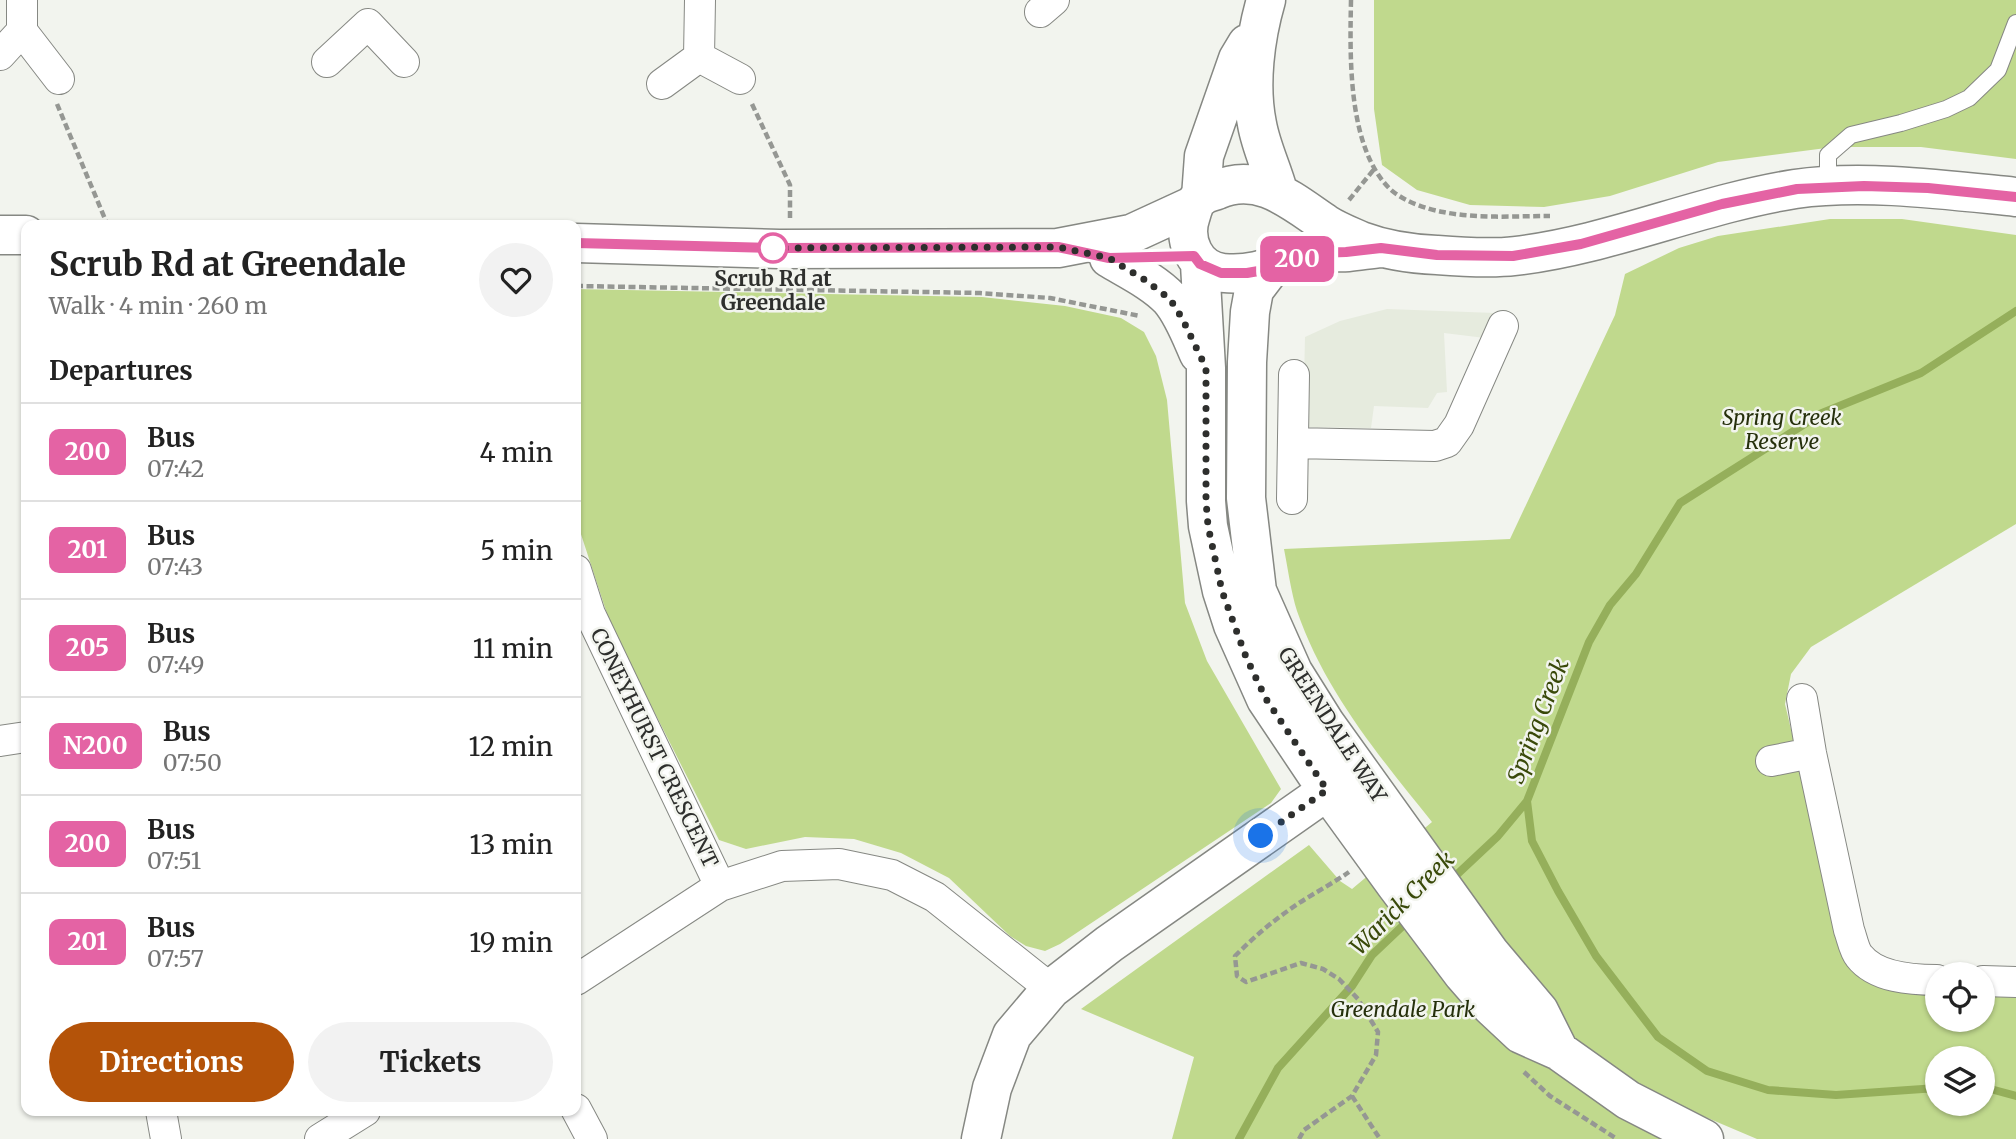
<!DOCTYPE html>
<html lang="en">
<head>
<meta charset="utf-8">
<style>
  :root { --surface:#fff; --page:#f2f2f2; --text:#222; --muted:#767676; --line:#e0e0e0; --accent:#b45309 }
  body { margin:0; font-family:Merriweather,serif; background:var(--page); color:var(--text); height:100vh; display:flex; flex-direction:column; font-size:26px; white-space:nowrap }
  * { box-sizing:border-box; margin:0 }
  p { font-size:23px; color:var(--muted) }
  .icon { flex:none; width:38px; height:38px; fill:none; stroke:currentColor; stroke-width:2; stroke-linecap:round; stroke-linejoin:round }
  .map { position:relative; flex:1; overflow:hidden }
  .details { position:absolute; left:21px; top:220px; width:560px; height:896px; display:flex; flex-direction:column; background:var(--surface); border-radius:14px; box-shadow:0 2px 5px #0004 }
  .details>* { flex:none }
  .badge { padding:0 14px; border-radius:10px; font-size:24px; line-height:46px }
  .buttons { position:absolute; left:1925px; top:962px; display:grid; gap:14px }
  .buttons a { display:grid; place-items:center; width:70px; height:70px; border-radius:50%; background:var(--surface); box-shadow:0 2px 5px #0004; font-size:35px }
  .you { position:absolute; width:35px; height:35px; margin:-18px; border:5px solid #fff; border-radius:50%; background:#1a73e8; box-shadow:0 0 0 10px #1a73e833 }
  .map>.badge { position:absolute; translate:-50% -50%; box-shadow:0 0 0 4px #fff }
  h2 { padding:0 28px; font-size:26px; line-height:63px }
  .round { display:grid; place-items:center; flex:none; width:74px; height:74px; border-radius:37px; background:var(--page) }
  .overview { display:flex; align-items:center; justify-content:space-between; height:119px; padding:0 28px }
  h1 { font-size:33px; font-weight:700; line-height:52px }
  .cta { display:flex; gap:14px; margin-top:auto; padding:14px 28px }
  .cta a { flex:1; height:80px; border-radius:42px; background:var(--accent); color:#fff; font-size:28px; font-weight:700; line-height:80px; text-align:center }
  .cta a+a { background:var(--page); color:var(--text) }
  ul { padding:0; list-style:none }
  li { display:flex; align-items:center; gap:21px; height:98px; padding:0 28px; border-top:2px solid var(--line) }
  li div { flex:1 }
  li b { display:block; font-size:26px }
  li em { font-style:normal }
  li .badge { min-width:77px; font-weight:700; text-align:center }
  .map>svg:first-child { display:block }
  .built { fill:#e6ebde }
  .green { fill:#c0d98d; fill-rule:evenodd }
  .lines { fill:none; stroke-linecap:round; stroke-linejoin:round }
  .stream { stroke:#95af5b; stroke-width:8 }
  .lane-casing { stroke:#868883; stroke-width:18 }
  .street-casing { stroke:#868883; stroke-width:32 }
  .secondary-casing { stroke:#868883; stroke-width:41 }
  .path { stroke:#959793; stroke-width:4.5; stroke-dasharray:7 3.5; stroke-linecap:butt }
  .lane { stroke:#fff; stroke-width:16 }
  .street { stroke:#fff; stroke-width:30 }
  .secondary { stroke:#fff; stroke-width:38 }
  .line-casing { stroke:#fff; stroke-width:16 }
  .line { stroke:#e463a4; stroke-width:10 }
  .walk { stroke:#2e2f2d; stroke-width:7; stroke-dasharray:0 12.6 }
  .stop-dot { fill:#fff; stroke:#e463a4; stroke-width:3.5 }
  .labels { text-anchor:middle; stroke-width:5; stroke-linejoin:round; paint-order:stroke }
  .stop-label { font-size:21px; font-weight:bold; fill:#2e2f2d; stroke:#f2f4ee }
  .park-label { font-size:21px; font-style:italic; fill:#26300c; stroke:#f2f4ee }
  .street-label { font-size:21px; fill:#2e2f2d; stroke:#f2f4ee }
  .water-label { font-size:23px; font-style:italic; fill:#394909; stroke:#f2f4ee }
</style>
</head>
<body>
<div class="map">
<svg width="2016" height="1139" viewBox="0 0 2016 1139">
  <rect width="100%" height="100%" fill="#f2f4ee"/>
  <path class="built" d="M1387,309l108,4 -10,25 -41,-5 3,59 -10,1 -9,15 -54,-2 -3,22 -68,-1 2,-90 35,-16z"/>
  <path class="green" d="M1374,0h642v159l-95,-12h-87l-116,15 -108,34 -66,11 -74,-2 -53,-15 -35,-25 -8,-56z
    M1830,219h72l114,16v289l-205,123 -20,27 -6,30 49,208 48,76 55,7v25h46v-24l33,1v142h-259l-80,-34 -3,34h-502l22,-82 -113,-48 228,-164 31,36 12,8 80,-67c-52,-65 -107,-130 -135,-211 -6,-19 -9,-42 -13,-62l226,-10 105,-224 10,-41 54,-26 39,-12zM1937,1059h46v45h-46z
    M576,289l406,8 83,9 56,12 23,14 12,24 11,44 18,203 22,58 74,128 -10,14 -211,141 -15,7 -19,-5 -16,-10 -61,-58 -48,-25 -47,-14 -49,-2 -59,12 -27,-9 -108,-214 -35,-107z"/>
  <g class="lines">
    <path class="stream" d="M1450,881l48,-45 29,-35
      M1983,1087l33,9
      M1937,1088l-101,7 -68,-5 -61,-19 -49,-34 -62,-81 -38,-65 -26,-50 -5,-40 62,-159 21,-37 26,-31 44,-71 142,-90 99,-40 95,-62
      M1239,1139l39,-71 74,-82 20,-31 38,-36"/>
    <defs>
      <path id="lane" d="M1828,187v-32l23,-20 50,-12 45,-14 23,-11 29,-28 18,-47"/>
      <path id="street" d="M1040,12l14,-12
        M22,31v-31
        M0,55l22,-24 37,48
        M699,57l1,-57
        M327,62l41,-38 36,38
        M662,84l37,-27 41,22
        M1293,443l142,3 12,-4 12,-17 44,-99
        M1292,499l2,-124
        M576,570l14,44 130,272
        M1802,699l9,54 38,177c3,8 5,20 10,26 17,22 53,24 78,24
        M0,741l26,-4
        M1771,761l40,-8
        M576,980l144,-94 62,-20 57,-2 53,11 43,22 116,92
        M1983,981l33,1
        M576,1109l16,30
        M161,1111l5,28
        M320,1139l45,-28"/>
      <path id="secondary" d="M1266,0c-11,38 -17,85 -9,124 4,23 15,45 21,67
        M1201,197l3,-41 34,-97 9,-15
        M0,235h26
        M576,243l203,6 279,-1 73,-14 63,-29
        M1381,248c-11,1 -22,3 -33,4 -11,1 -23,-1 -34,1 -31,8 -57,24 -91,20 -28,-3 -41,-33 -32,-58 2,-7 4,-14 10,-19 5,-3 11,-4 16,-6 42,-19 76,12 109,34 11,7 24,12 35,17 24,9 51,13 76,14 25,2 53,4 78,1 95,-11 185,-52 280,-67 69,-10 152,1 221,8
        M1109,258c20,12 45,24 61,41 13,15 21,37 29,55
        M1200,264l6,104v133l2,25 14,65 11,34 33,74 61,91 69,95 67,89 28,32 30,28 38,17 69,49 76,39
        M1270,269l-16,21 -4,22 -3,50 -1,136 11,93 36,81 32,51 165,230 49,58 20,40
        M981,1139l11,-51 20,-53 39,-46 58,-45 238,-167"/>
    </defs>
    <use href="#lane" class="lane-casing"/>
    <use href="#street" class="street-casing"/>
    <use href="#secondary" class="secondary-casing"/>
    <path class="path" d="M1351,0c-1,55 -4,147 39,189 13,12 36,20 53,23 35,7 72,4 107,4
      M57,104l51,122
      M752,104l38,81v35
      M1349,200l26,-32
      M576,286l404,7 70,5 90,18
      M1524,1072l26,24 67,43
      M1352,1096l28,43
      M1299,1139l5,-9 48,-34 24,-41 2,-23 -20,-33 -19,-20 -16,-10 -22,-6 -55,19 -9,-6 -2,-20c17,-17 34,-32 54,-46 19,-14 40,-24 60,-38"/>
    <use href="#lane" class="lane"/>
    <use href="#street" class="street"/>
    <use href="#secondary" class="secondary"/>
  </g>
  <g class="lines">
    <defs>
      <path id="line" d="M576,243l203,5 279,-1 51,11 85,-2 6,8 21,9h26l23,-4 47,-16 29,-1 35,-4 56,7 76,1 68,-12 141,-40 75,-15 67,-3 64,2 88,9"/>
    </defs>
    <use href="#line" class="line-casing"/>
    <use href="#line" class="line"/>
    <path class="walk" d="M773,248l285,-1 51,11 36,22 25,19 12,19 24,50v133l2,25 14,65 24,66 20,42 61,91 -66,46"/>
  </g>
  <circle class="stop-dot" cx="773" cy="248" r="14"/>
  <g class="labels">
    <g class="stop-label">
      <text x="773" y="286">Scrub Rd at<tspan x="773" dy="24">Greendale</tspan></text>
    </g>
    <g class="park-label">
      <text x="1782" y="425">Spring Creek<tspan x="1782" dy="24">Reserve</tspan></text>
      <text x="1403" y="1017">Greendale Park</text>
    </g>
    <g class="street-label">
      <text transform="translate(1332 725) rotate(57)" y="7">GREENDALE WAY</text>
      <text transform="translate(654 748) rotate(64)" y="7">CONEYHURST CRESCENT</text>
    </g>
    <g class="water-label">
      <text transform="translate(1538 721) rotate(-69)" y="8">Spring Creek</text>
      <text transform="translate(1402 903) rotate(-45)" y="8">Warick Creek</text>
    </g>
  </g>
</svg>
<div class="buttons">
<a><svg class="icon" aria-label="locate" viewBox="0 0 24 24"><circle cx="12" cy="12" r="6"/><path d="M12 2v4M12 18v4M2 12h4M18 12h4"/></svg></a>
<a><svg class="icon" aria-label="layers" viewBox="0 0 24 24"><path d="M12 4l9 5-9 5-9-5zM3 14l9 5 9-5"/></svg></a>
</div>
<div class="you" style="left:1261px;top:836px"></div>
<b class="badge" style="left:1297px;top:259px;background:#e463a4;color:#fff">200</b>
<section class="details">
<div class="overview"><div><h1>Scrub Rd at Greendale</h1><p>Walk · 4 min · 260 m</p></div><a class="round"><svg class="icon" aria-label="heart" viewBox="0 0 24 24"><path d="M12 20l-8-8c-3-5 5-10 8-4 3-6 11-1 8 4z"/></svg></a></div>
<h2>Departures</h2>
<ul>
<li><span class="badge" style="background:#e463a4;color:#fff">200</span><div><b>Bus</b><p>07:42</p></div><em>4 min</em></li>
<li><span class="badge" style="background:#e463a4;color:#fff">201</span><div><b>Bus</b><p>07:43</p></div><em>5 min</em></li>
<li><span class="badge" style="background:#e463a4;color:#fff">205</span><div><b>Bus</b><p>07:49</p></div><em>11 min</em></li>
<li><span class="badge" style="background:#e463a4;color:#fff">N200</span><div><b>Bus</b><p>07:50</p></div><em>12 min</em></li>
<li><span class="badge" style="background:#e463a4;color:#fff">200</span><div><b>Bus</b><p>07:51</p></div><em>13 min</em></li>
<li><span class="badge" style="background:#e463a4;color:#fff">201</span><div><b>Bus</b><p>07:57</p></div><em>19 min</em></li>
</ul>
<div class="cta"><a>Directions</a><a>Tickets</a></div>
</section>
</div>
</body>
</html>
